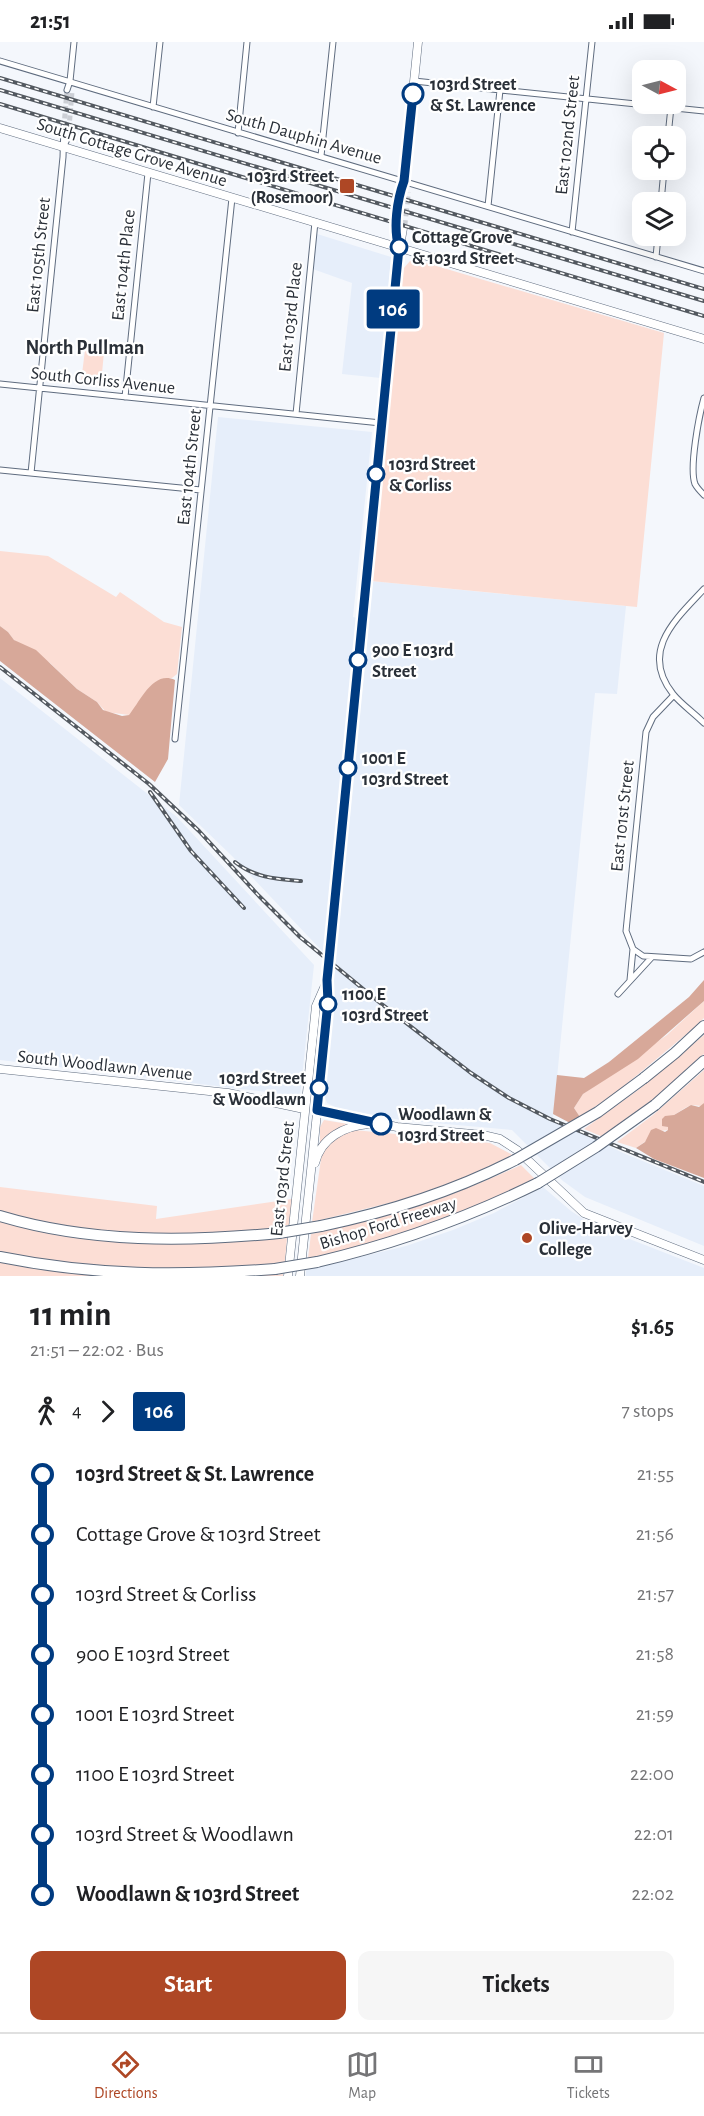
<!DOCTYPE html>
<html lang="en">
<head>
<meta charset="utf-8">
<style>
  :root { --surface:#fff; --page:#f6f6f6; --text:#202124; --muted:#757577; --line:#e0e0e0; --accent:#ae4725 }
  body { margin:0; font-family:"Alegreya Sans",sans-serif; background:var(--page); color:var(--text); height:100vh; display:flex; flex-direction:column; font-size:22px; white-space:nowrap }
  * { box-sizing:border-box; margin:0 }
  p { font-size:20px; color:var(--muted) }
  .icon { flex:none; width:33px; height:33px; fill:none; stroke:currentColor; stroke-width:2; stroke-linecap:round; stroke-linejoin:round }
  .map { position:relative; height:1234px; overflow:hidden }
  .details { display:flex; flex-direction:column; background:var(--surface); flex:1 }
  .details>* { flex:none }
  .badge { padding:0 12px; border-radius:4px; font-size:21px; line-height:39px }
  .needle { width:39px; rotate:97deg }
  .buttons { position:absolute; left:632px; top:18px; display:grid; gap:12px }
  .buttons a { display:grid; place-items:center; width:54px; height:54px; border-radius:12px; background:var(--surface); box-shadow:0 6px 24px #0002; font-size:30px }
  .map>.badge { position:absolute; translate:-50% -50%; box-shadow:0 0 0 3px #fff }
  .legs { display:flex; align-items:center; gap:9px; height:66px; padding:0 30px; font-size:20px }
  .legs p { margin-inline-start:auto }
  .headline { display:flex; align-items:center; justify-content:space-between; height:102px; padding:0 30px }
  h1 { font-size:33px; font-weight:700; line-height:45px }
  .cta { display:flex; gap:12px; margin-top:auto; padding:12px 30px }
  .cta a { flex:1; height:69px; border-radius:12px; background:var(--accent); color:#fff; font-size:24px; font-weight:700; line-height:69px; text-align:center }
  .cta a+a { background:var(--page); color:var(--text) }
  ul { padding:0 30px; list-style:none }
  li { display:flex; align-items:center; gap:21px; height:60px; font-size:22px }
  li i { display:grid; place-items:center; width:9px; height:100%; margin:0 8px; background:currentColor }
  li i::after { content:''; width:15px; height:15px; margin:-8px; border:4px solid; border-radius:50%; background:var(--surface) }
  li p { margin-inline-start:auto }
  li:first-child i { background:linear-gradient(#0000 50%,currentColor 0) }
  li:last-child i { background:linear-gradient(currentColor 50%,#0000 0) }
  .status { display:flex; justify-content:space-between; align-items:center; height:42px; padding:0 30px; background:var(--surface); direction:ltr }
  .status svg { height:16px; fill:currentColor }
  .dock { display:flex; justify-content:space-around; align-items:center; height:84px; border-top:2px solid var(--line); background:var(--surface); font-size:16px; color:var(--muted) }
  .dock a { display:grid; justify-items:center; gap:3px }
  .dock .current { color:var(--accent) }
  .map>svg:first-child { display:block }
  .built { fill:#e6eefa }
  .green { fill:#fcded5 }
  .forest { fill:#d7a899 }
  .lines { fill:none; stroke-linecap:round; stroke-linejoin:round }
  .street-tunnel { stroke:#cccfd5; stroke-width:5; stroke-dasharray:5 2.5; stroke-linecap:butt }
  .secondary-tunnel { stroke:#cccfd5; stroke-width:8; stroke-dasharray:8 4; stroke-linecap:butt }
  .street-casing { stroke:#5f6c7f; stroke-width:7 }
  .secondary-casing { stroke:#5f6c7f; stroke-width:9 }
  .highway-casing { stroke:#5f6c7f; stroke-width:12 }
  .street { stroke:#fff; stroke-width:5 }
  .secondary { stroke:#fff; stroke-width:8 }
  .highway { stroke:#fff; stroke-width:10 }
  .rail-casing { stroke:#535960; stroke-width:4 }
  .rail { stroke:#fff; stroke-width:1.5; stroke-dasharray:4.5; stroke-linecap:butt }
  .highway-bridge-casing { stroke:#5f6c7f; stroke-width:12; stroke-linecap:butt }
  .highway-bridge { stroke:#fff; stroke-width:10 }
  .line-1-casing { stroke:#fff; stroke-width:14 }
  .line-1 { stroke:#003b80; stroke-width:9 }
  .stop-1-dot { fill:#fff; stroke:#003b80; stroke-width:3 }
  .poi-dot { fill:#ae4725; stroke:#fff; stroke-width:2 }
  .labels { text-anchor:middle; stroke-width:4.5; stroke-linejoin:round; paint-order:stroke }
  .stop-label { font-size:18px; font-weight:bold; fill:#2a3038; stroke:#fff; text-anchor:start }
  .street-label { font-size:18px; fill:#2a3038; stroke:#fff }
  .poi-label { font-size:18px; font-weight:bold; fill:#2a3038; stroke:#fff; text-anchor:end }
  .neighbourhood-label { font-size:20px; font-weight:bold; fill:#2a3038; stroke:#fff }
</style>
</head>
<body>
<div class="status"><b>21:51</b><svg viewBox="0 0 49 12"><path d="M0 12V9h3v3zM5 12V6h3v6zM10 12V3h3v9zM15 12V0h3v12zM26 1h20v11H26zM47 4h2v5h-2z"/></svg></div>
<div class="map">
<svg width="704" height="1234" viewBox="0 0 704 1234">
  <rect width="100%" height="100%" fill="#f4f7fc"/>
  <path class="built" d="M314,191l77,24 -10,121 -39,-4 10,-91 -42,-15z
    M218,375l154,15 -19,185 4,1 -33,335 -92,-97 -53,-51z
    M371,539l255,25 -9,88 -22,-1 -42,425 70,35 81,33v60l-119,-49 -22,-16 -51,-51 -111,-10 -64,-12 -10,-5 -4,-11 9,-122z
    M0,636l177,139 137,148 -14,131 -300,-36z
    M543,1145l28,24 20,13 113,44v8h-398v-6l100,-24 47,-16 41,-17z"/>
  <path class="green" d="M410,219l13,1 241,71 -27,274 -266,-26 32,-312z
    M85,308l19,2 -3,32 -20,-2z
    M0,509l48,5 68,41 4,-5 44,30 18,5 -5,47 -5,4h-5l-38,37 -23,-3 -9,-10 -20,-13 -27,-26 -36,-23 -6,-8 -8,-6z
    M704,959v17l-9,9 -77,64 -38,26 -6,-9 9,-14 84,-59z
    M704,993v19l-56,50 -45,33 -19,-8 54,-39z
    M704,1028v33l-2,3 -11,-1 -6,3 -11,7 -8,11 2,1v3l-8,1 -24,17 -19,-6 36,-27z
    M324,1078l24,4 -28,21v-18z
    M354,1088l136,13 23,12 -52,24 -56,20 -93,23 10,-70 15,-17z
    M521,1123l14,14c-75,36 -145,63 -227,79l3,-24c73,-15 142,-37 210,-69z
    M0,1145l157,19 -1,13 136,-20 -3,26 -9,2 -2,12 9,-1 -2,24 -9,1 -1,12 8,-1v2h-283z"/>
  <path class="forest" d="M0,584l8,6 6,8 22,10 41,39 20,13 6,8 19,6 7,-1c11,-13 24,-45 46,-35l-7,79 -13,23 -155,-121z
    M704,938v21l-66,58 -55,35 -9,14 6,9 -10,6 -17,-9 4,-39 27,3 25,-16 80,-65z
    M704,1061v75l-50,-19 -18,-11 9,-6 6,-12 5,-2 9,4 3,-2v-3l-6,-1v-7l3,-3 9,-1 17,-10 8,2z"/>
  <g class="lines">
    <path class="street-tunnel" d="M64,84l3,-36
      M69,86l3,-36"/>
    <path class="secondary-tunnel" d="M397,184l4,-36
      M403,186l4,-36"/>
    <defs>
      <path id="street" d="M0,19l704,210
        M414,39l290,30
        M67,48l3,-9 4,-39
        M153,65l7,-65
        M238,91l9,-91
        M668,94l3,-29
        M64,104l3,-7 2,-11
        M321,114l12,-114
        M661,160l3,-32
        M488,164l12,-116
        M572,190l20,-190
        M656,215l2,-21
        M0,342l381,39
        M125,355l23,-224
        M704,356c-5,18 -15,70 -9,86 2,4 6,8 9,11
        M296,372l19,-192
        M0,428l201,20
        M31,431l32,-316 1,-31
        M704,547c-28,30 -65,62 -31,105 8,10 21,19 31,29
        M674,653l-21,22 -7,15 -20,199 7,18 10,7 48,3 13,-7
        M175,697l57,-541
        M630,938l3,-31
        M618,952l34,-37"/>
      <path id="secondary" d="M0,86l704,211
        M401,148l3,-9 14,-139
        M397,184l-1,11 3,10
        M0,1027l228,24 76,16
        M317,1068l80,17 86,8 17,4 17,11 67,63 120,47
        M315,1121c6,-25 29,-37 54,-39
        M288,1234l28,-270 11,-25
        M300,1234l28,-268 -1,-28 71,-722 5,-30"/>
      <path id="highway" d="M644,1036l31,-25 29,-27
        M655,1063l49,-44
        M0,1174c90,27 186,26 279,17
        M321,1184c68,-14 131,-34 194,-66
        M0,1215c95,19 179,19 275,12
        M317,1220c77,-18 150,-44 221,-79"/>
    </defs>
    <use href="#street" class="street-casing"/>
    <use href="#secondary" class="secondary-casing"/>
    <use href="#highway" class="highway-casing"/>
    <use href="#street" class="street"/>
    <use href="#secondary" class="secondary"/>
    <use href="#highway" class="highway"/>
    <defs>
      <path id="rail" d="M0,36l704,211
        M0,48l704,211
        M0,62l704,212
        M0,625l149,117 50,47 60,65 41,41 79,65 92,71 38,25 41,21 154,63
        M150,750l41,59 53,57
        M235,820c20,16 42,17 66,19"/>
    </defs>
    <use href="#rail" class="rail-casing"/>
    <use href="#rail" class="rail"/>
    <defs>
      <path id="highway-bridge" d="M515,1118l83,-48 46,-34
        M538,1141l58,-36 59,-42
        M279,1191l42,-7
        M275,1227l42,-7"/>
    </defs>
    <use href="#highway-bridge" class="highway-bridge-casing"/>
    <use href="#highway-bridge" class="highway-bridge"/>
  </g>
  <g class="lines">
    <defs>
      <path id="line-1" d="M381,1082l-64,-14 11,-108 -1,-22 2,-20 70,-712c-6,-20 -2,-48 5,-67l9,-87"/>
    </defs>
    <use href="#line-1" class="line-1-casing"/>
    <use href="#line-1" class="line-1"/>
  </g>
  <g class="stop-1-dot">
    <circle cx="413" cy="52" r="10"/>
    <circle cx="399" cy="205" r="8"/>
    <circle cx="376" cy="432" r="8"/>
    <circle cx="358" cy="618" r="8"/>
    <circle cx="348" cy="726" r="8"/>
    <circle cx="328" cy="962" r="8"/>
    <circle cx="319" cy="1046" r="8"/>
    <circle cx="381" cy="1082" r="10"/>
  </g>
  <g class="poi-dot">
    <rect x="339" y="136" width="16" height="16" rx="3"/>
    <circle cx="527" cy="1196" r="6"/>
  </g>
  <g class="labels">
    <g class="stop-label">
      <text x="430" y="48">103rd Street<tspan x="430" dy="21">&amp; St. Lawrence</tspan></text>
      <text x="412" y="201">Cottage Grove<tspan x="412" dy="21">&amp; 103rd Street</tspan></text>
      <text x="389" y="428">103rd Street<tspan x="389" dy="21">&amp; Corliss</tspan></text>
      <text x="372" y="614">900 E 103rd<tspan x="372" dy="21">Street</tspan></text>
      <text x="362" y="722">1001 E<tspan x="362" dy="21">103rd Street</tspan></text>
      <text x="342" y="958">1100 E<tspan x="342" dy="21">103rd Street</tspan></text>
      <text x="306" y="1042" text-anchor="end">103rd Street<tspan x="306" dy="21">&amp; Woodlawn</tspan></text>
      <text x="398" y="1078">Woodlawn &amp;<tspan x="398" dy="21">103rd Street</tspan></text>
    </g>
    <g class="street-label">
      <text transform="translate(567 93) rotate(-84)" y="6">East 102nd Street</text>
      <text transform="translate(304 94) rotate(16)" y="6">South Dauphin Avenue</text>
      <text transform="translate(132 110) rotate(17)" y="6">South Cottage Grove Avenue</text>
      <text transform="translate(38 213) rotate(-84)" y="6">East 105th Street</text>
      <text transform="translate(123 223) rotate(-84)" y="6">East 104th Place</text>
      <text transform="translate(290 275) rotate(-84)" y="6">East 103rd Place</text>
      <text transform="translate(103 338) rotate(6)" y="6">South Corliss Avenue</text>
      <text transform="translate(189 425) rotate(-84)" y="6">East 104th Street</text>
      <text transform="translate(622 774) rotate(-84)" y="6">East 101st Street</text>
      <text transform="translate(105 1023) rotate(6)" y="6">South Woodlawn Avenue</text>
      <text transform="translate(282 1137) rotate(-84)" y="6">East 103rd Street</text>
      <text transform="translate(388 1181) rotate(-17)" y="6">Bishop Ford Freeway</text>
    </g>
    <g class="poi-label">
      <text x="334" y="140">103rd Street<tspan x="334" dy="21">(Rosemoor)</tspan></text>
      <text x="539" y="1192" text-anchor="start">Olive-Harvey<tspan x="539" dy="21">College</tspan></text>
    </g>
    <g class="neighbourhood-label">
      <text x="85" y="312">North Pullman</text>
    </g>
  </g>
</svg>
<div class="buttons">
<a><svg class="needle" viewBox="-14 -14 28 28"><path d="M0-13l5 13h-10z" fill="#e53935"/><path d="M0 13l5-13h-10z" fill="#757577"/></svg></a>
<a><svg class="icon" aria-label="locate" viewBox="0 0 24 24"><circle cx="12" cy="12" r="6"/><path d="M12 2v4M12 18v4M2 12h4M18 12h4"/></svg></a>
<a><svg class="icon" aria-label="layers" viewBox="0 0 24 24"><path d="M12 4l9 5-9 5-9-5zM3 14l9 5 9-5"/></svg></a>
</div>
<b class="badge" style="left:393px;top:267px;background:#003b80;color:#fff">106</b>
</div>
<section class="details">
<div class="headline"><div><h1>11 min</h1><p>21:51 – 22:02 · Bus</p></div><b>$1.65</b></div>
<div class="legs"><svg class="icon" aria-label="walk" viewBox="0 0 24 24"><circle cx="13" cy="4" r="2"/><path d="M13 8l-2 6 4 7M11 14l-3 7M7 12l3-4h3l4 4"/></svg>4<svg class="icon" aria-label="forward" viewBox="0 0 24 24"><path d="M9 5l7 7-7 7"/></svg><b class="badge" style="background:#003b80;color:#fff">106</b><p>7 stops</p></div>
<ul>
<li><i style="color:#003b80"></i><b>103rd Street &amp; St. Lawrence</b><p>21:55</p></li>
<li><i style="color:#003b80"></i><span>Cottage Grove &amp; 103rd Street</span><p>21:56</p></li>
<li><i style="color:#003b80"></i><span>103rd Street &amp; Corliss</span><p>21:57</p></li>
<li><i style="color:#003b80"></i><span>900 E 103rd Street</span><p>21:58</p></li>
<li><i style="color:#003b80"></i><span>1001 E 103rd Street</span><p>21:59</p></li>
<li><i style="color:#003b80"></i><span>1100 E 103rd Street</span><p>22:00</p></li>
<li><i style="color:#003b80"></i><span>103rd Street &amp; Woodlawn</span><p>22:01</p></li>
<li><i style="color:#003b80"></i><b>Woodlawn &amp; 103rd Street</b><p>22:02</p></li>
</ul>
<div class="cta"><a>Start</a><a>Tickets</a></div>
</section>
<nav class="dock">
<a class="current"><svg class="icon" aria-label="directions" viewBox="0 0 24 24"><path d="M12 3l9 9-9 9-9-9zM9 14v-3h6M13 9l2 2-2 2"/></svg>Directions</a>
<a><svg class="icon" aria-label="map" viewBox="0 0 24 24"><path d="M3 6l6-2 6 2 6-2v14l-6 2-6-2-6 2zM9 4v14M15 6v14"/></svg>Map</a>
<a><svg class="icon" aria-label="tickets" viewBox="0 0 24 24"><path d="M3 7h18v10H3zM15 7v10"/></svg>Tickets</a>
</nav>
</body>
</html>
